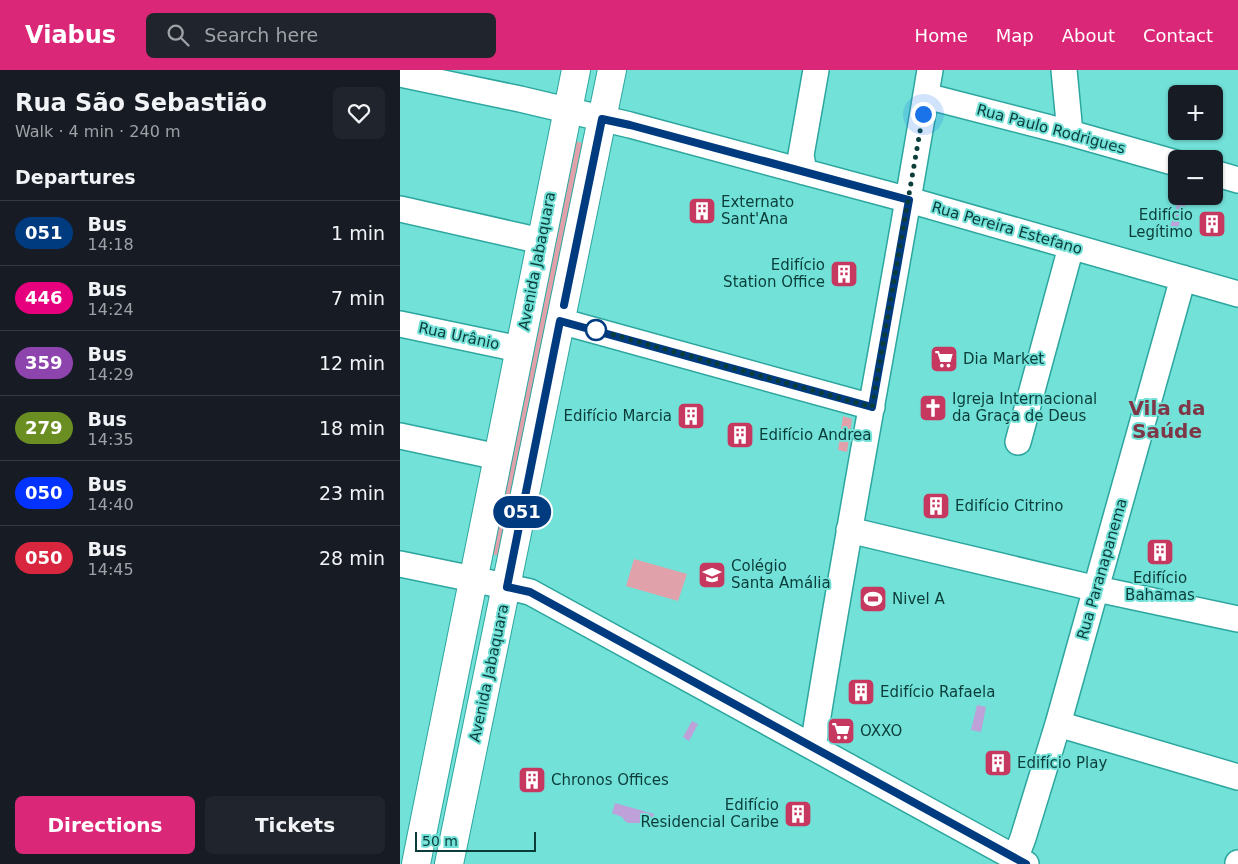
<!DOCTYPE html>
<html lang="en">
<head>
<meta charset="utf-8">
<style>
  :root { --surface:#171b24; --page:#20242c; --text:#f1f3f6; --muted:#9ea1a6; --line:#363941; --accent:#db2777 }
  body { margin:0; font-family:"DejaVu Sans",sans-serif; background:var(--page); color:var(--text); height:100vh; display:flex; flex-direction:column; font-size:19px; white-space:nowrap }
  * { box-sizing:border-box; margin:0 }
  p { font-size:16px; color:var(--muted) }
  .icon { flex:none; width:28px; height:28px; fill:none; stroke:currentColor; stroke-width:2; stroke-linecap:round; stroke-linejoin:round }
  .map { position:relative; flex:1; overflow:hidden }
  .details { display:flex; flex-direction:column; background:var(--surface); width:400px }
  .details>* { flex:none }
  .badge { padding:0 10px; border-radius:16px; font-size:18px; line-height:32px }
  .controls { position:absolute; left:768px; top:15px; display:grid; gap:10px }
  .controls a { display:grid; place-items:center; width:55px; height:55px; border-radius:8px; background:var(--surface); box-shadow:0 1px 4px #0004; font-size:25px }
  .scale { position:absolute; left:15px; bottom:12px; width:121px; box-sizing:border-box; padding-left:5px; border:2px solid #0a3d3a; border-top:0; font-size:14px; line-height:18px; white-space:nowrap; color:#0a3d3a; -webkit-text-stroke:4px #72e1d8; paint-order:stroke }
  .you { position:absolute; width:25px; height:25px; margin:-12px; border:4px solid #fff; border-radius:50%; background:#1a73e8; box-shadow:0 0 0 8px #1a73e833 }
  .map>.badge { position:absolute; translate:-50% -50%; box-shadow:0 0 0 2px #fff }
  h2 { padding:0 15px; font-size:19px; line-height:45px }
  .round { display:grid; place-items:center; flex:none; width:52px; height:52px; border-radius:8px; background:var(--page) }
  .overview { display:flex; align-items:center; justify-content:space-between; height:85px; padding:0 15px }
  h1 { font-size:24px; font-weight:700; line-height:38px }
  .action { display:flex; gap:10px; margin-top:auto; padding:10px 15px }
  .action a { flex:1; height:58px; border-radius:8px; background:var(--accent); color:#fff; font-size:20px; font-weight:700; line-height:58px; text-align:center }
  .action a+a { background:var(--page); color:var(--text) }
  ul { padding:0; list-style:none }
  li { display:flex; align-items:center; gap:15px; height:65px; padding:0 15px; border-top:1px solid var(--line) }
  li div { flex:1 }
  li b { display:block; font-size:19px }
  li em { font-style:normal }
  li .badge { min-width:55px; font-weight:700; text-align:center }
  header { display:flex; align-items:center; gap:30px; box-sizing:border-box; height:70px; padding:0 25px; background:var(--accent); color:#fff }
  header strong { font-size:24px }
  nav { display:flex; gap:28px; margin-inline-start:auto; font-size:18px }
  .search { width:350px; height:45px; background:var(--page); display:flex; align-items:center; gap:12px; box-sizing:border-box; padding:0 18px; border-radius:8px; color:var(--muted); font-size:19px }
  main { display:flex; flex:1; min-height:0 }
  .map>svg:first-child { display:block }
  .green { fill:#e0a1ab }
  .water { fill:#bea1d9 }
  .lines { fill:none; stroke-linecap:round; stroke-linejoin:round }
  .minor-casing { stroke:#2ca69e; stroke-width:28 }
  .major-casing { stroke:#2ca69e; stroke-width:30 }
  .minor { stroke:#fff; stroke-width:25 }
  .major { stroke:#fff; stroke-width:28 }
  .line-casing { stroke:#fff; stroke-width:11 }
  .line { stroke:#003b80; stroke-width:8 }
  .walk { stroke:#0a3d3a; stroke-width:5; stroke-dasharray:0 9 }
  .stop-dot { fill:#fff; stroke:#003b80; stroke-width:2.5 }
  .labels { text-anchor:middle; stroke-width:4; stroke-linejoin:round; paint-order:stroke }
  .street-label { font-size:15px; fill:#0a3d3a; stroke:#72e1d8 }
  .poi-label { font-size:15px; fill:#0a3d3a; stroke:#72e1d8; text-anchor:start }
  .district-label { font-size:20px; font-weight:bold; fill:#7f3747; stroke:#72e1d8 }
</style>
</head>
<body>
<header>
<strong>Viabus</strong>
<div class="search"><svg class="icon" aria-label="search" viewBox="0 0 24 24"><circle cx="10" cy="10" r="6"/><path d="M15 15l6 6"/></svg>Search here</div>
<nav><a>Home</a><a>Map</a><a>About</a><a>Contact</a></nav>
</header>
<main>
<section class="details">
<div class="overview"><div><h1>Rua São Sebastião</h1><p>Walk · 4 min · 240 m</p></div><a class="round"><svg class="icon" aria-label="heart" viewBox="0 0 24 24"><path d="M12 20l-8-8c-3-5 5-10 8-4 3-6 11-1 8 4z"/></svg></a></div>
<h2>Departures</h2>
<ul>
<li><span class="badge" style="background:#003b80;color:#fff">051</span><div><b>Bus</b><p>14:18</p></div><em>1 min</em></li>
<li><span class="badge" style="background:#e6007e;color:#fff">446</span><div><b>Bus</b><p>14:24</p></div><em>7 min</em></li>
<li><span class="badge" style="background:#8e44ad;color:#fff">359</span><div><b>Bus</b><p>14:29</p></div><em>12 min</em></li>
<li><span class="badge" style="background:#6b8e23;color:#fff">279</span><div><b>Bus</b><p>14:35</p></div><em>18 min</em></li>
<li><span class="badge" style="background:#0432ff;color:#fff">050</span><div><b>Bus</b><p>14:40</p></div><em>23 min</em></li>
<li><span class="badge" style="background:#d7263d;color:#fff">050</span><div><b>Bus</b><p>14:45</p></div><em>28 min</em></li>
</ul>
<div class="action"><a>Directions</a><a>Tickets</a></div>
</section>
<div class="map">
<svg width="838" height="794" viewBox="0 0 838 794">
  <rect width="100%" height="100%" fill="#72e1d8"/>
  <path class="green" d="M174,71l9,2 -83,413 -9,-2z
    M443,346l9,3 -5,33 -9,-2z
    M234,489l53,15 -9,27 -52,-15z"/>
  <path class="water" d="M780,126h8l-13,41 -7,-3z
    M577,635l9,2 -5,25 -10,-2z
    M292,651l6,3 -9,17 -6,-4z
    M215,733l39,11 -3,11 -9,-2h-14l-3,-2 -3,-4 -10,-4z"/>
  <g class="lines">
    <defs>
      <path id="minor" d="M664,0l6,63
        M0,4l120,25 110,26 279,75 329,94
        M526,26l144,37 106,30
        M404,102l-3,-17 15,-85
        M814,103l24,7
        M0,139l141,32
        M160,251l312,86
        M0,254l119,25
        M0,366l98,21
        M618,372l53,-195
        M449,460l248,59 141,30
        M0,494l73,15 57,13 496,272
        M658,654l180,53
        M413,677c36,-227 80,-451 117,-677
        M615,789l8,-21 35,-114 125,-446
        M838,794v-1"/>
      <path id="major" d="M16,794l160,-794
        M49,794l163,-794"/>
    </defs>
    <use href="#minor" class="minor-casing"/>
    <use href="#major" class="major-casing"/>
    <use href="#minor" class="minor"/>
    <use href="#major" class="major"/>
  </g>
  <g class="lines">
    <defs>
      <path id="line" d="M164,235l38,-186 28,6 279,75 -37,207 -312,-86 -53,266 23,5 496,272"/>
    </defs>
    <use href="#line" class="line-casing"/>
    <use href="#line" class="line"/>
    <path class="walk" d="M196,260l276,77 51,-293"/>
  </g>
  <defs>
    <symbol id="building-square" viewBox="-11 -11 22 22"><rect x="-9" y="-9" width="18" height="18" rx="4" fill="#c73860" stroke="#72e1d8"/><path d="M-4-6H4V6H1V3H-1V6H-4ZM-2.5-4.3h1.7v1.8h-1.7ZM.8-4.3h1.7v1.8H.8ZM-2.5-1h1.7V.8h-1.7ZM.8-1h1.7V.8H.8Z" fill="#fff"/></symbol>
    <symbol id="supermarket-square" viewBox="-11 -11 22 22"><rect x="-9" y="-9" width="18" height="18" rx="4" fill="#c73860" stroke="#72e1d8"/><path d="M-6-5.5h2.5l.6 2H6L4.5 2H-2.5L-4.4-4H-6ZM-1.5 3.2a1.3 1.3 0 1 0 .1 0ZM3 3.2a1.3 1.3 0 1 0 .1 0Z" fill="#fff"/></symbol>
    <symbol id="church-square" viewBox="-11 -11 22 22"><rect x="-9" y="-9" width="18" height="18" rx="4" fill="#c73860" stroke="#72e1d8"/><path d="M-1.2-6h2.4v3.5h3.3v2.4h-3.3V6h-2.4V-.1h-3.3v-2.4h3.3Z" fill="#fff"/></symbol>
    <symbol id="school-square" viewBox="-11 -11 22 22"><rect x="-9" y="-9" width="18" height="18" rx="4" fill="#c73860" stroke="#72e1d8"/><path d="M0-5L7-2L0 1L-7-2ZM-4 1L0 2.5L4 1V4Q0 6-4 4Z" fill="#fff"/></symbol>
    <symbol id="stadium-square" viewBox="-11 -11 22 22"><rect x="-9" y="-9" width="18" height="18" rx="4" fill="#c73860" stroke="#72e1d8"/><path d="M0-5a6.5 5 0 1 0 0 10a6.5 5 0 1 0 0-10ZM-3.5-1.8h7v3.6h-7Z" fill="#fff"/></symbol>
  </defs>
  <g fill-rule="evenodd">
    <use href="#building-square" x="286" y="125" width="32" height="32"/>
    <use href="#building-square" x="796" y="138" width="32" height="32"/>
    <use href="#building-square" x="428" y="188" width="32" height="32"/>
    <use href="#supermarket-square" x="528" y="273" width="32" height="32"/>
    <use href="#church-square" x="517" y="322" width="32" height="32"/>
    <use href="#building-square" x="275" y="330" width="32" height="32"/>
    <use href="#building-square" x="324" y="349" width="32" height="32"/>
    <use href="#building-square" x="520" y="420" width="32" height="32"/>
    <use href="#building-square" x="744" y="466" width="32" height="32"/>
    <use href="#school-square" x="296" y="489" width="32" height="32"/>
    <use href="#stadium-square" x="457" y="513" width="32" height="32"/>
    <use href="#building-square" x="445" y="606" width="32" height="32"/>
    <use href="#supermarket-square" x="425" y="645" width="32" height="32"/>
    <use href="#building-square" x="582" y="677" width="32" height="32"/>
    <use href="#building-square" x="116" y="694" width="32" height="32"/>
    <use href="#building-square" x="382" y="728" width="32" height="32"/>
  </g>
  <circle class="stop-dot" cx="196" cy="260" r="10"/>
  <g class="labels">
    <g class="street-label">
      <text transform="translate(651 59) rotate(15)" y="5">Rua Paulo Rodrigues</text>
      <text transform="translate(607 158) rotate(16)" y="5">Rua Pereira Estefano</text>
      <text transform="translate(137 191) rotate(-79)" y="5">Avenida Jabaquara</text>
      <text transform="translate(59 266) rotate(12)" y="5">Rua Urânio</text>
      <text transform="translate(702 499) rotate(-74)" y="5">Rua Paranapanema</text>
      <text transform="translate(89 603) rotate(-78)" y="5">Avenida Jabaquara</text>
    </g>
    <g class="poi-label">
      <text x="321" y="137">Externato<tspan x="321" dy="17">Sant'Ana</tspan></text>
      <text x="793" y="150" text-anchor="end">Edifício<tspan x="793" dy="17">Legítimo</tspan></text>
      <text x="425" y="200" text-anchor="end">Edifício<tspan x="425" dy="17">Station Office</tspan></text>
      <text x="563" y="294">Dia Market</text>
      <text x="552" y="334">Igreja Internacional<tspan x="552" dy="17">da Graça de Deus</tspan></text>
      <text x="272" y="351" text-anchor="end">Edifício Marcia</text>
      <text x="359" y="370">Edifício Andrea</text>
      <text x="555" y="441">Edifício Citrino</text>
      <text x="331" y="501">Colégio<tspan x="331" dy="17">Santa Amália</tspan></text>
      <text x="760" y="513" text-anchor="middle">Edifício<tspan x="760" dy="17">Bahamas</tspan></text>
      <text x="492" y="534">Nivel A</text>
      <text x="480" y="627">Edifício Rafaela</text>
      <text x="460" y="666">OXXO</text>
      <text x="617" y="698">Edifício Play</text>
      <text x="151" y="715">Chronos Offices</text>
      <text x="379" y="740" text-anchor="end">Edifício<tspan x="379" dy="17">Residencial Caribe</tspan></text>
    </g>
    <g class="district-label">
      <text x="767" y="345">Vila da<tspan x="767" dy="23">Saúde</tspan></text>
    </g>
  </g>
</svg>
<div class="controls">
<a>+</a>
<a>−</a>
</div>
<div class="scale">50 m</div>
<div class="you" style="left:523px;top:44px"></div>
<b class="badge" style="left:122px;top:442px;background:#003b80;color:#fff">051</b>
</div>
</main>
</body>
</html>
